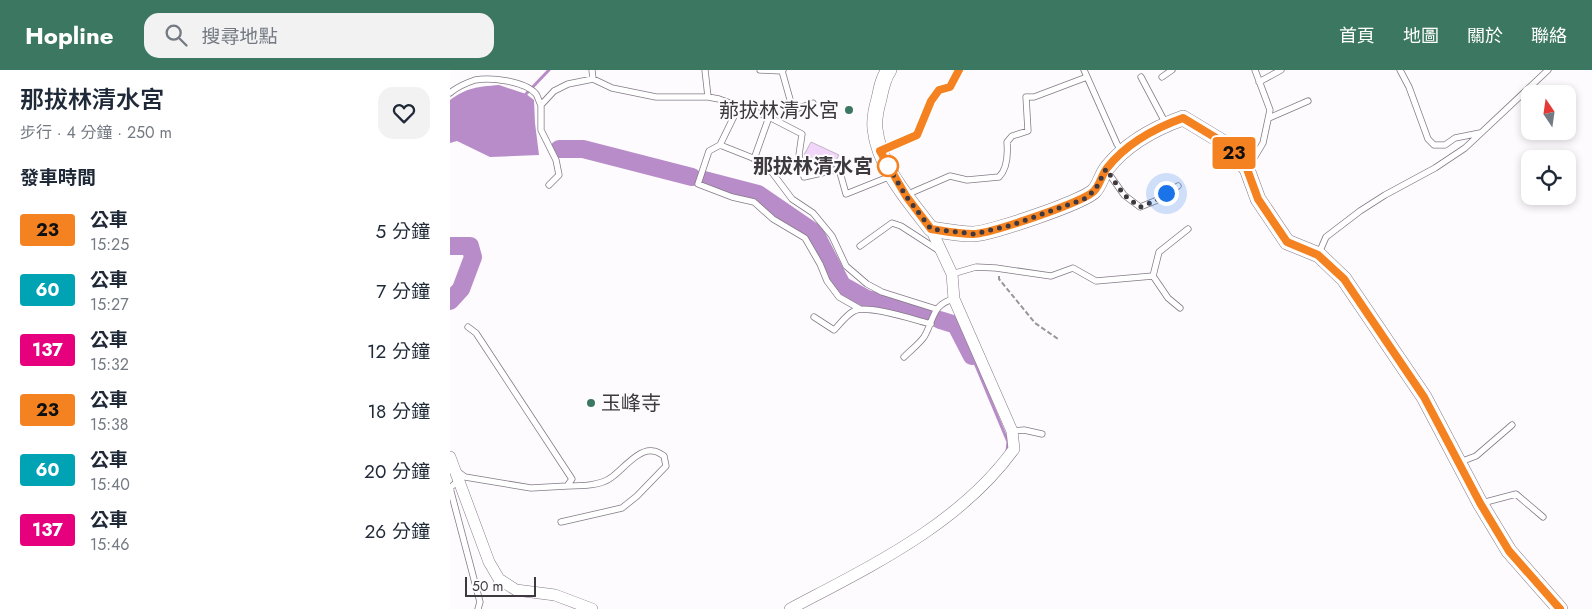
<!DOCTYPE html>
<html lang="zh-TW">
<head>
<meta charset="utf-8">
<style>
  :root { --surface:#fff; --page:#f2f2f3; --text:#1f2937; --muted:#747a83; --accent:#3c7761 }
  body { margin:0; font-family:Jost,"Noto Sans TC",sans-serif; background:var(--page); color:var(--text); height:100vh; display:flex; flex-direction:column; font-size:19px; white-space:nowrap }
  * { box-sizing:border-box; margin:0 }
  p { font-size:16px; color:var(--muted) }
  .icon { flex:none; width:28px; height:28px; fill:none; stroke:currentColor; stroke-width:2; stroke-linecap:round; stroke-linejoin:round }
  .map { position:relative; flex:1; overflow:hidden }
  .sheet { display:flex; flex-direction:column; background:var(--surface); width:450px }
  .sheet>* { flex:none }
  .badge { padding:0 10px; border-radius:4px; font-size:18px; line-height:32px }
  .needle { width:32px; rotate:347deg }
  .controls { position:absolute; left:1071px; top:15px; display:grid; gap:10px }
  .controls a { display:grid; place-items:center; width:55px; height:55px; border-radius:10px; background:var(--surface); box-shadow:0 2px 8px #0003; font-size:25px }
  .scale { position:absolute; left:15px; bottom:12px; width:71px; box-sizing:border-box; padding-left:5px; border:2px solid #3d393f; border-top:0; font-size:14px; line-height:18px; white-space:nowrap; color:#3d393f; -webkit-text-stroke:4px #fdfbfe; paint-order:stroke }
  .you { position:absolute; width:25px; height:25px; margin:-12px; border:4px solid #fff; border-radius:50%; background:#1a73e8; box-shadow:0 0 0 8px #1a73e833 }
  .map>.badge { position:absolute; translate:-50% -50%; box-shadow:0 0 0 2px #fff }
  h2 { padding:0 20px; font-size:19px; line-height:45px }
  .round { display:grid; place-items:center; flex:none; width:52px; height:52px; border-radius:15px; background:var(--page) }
  .headline { display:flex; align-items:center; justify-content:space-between; height:85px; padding:0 20px }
  h1 { font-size:24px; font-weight:600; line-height:38px }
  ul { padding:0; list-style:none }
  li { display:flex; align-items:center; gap:15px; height:60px; padding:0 20px }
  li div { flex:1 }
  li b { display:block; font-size:19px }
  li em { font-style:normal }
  li .badge { min-width:55px; font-weight:700; text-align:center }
  header { display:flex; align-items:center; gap:30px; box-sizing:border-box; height:70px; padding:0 25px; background:var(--accent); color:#fff }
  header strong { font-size:24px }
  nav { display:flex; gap:28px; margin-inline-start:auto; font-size:18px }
  .search { width:350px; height:45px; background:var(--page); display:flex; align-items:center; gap:12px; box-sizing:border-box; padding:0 18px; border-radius:15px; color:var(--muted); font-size:19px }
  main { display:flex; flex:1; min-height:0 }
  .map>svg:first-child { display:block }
  .water { fill:#b88cc8 }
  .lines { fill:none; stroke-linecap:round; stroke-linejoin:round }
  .stream { stroke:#b88cc8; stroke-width:3 }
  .river { stroke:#b88cc8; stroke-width:18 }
  .building { fill:#f1d5fb; stroke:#c1b6c4 }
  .lane-casing { stroke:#847a87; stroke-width:7 }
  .street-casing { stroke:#847a87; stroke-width:12 }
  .secondary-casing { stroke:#847a87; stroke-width:16 }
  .path { stroke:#99969b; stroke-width:2; stroke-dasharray:5 2.5; stroke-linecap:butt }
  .lane { stroke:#fff; stroke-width:5.5 }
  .street { stroke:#fff; stroke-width:11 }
  .secondary { stroke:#fff; stroke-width:15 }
  .line-casing { stroke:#fff; stroke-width:11 }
  .line { stroke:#f58220; stroke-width:8 }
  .walk { stroke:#3d393f; stroke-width:5; stroke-dasharray:0 9 }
  .poi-dot { fill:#3c7761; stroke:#fdfbfe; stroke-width:2 }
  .stop-dot { fill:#fff; stroke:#f58220; stroke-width:2.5 }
  .labels { text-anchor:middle; stroke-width:4; stroke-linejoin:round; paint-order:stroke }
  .poi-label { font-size:20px; fill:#3d393f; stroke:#fdfbfe; text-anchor:end }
  .stop-label { font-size:20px; font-weight:bold; fill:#3d393f; stroke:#fdfbfe; text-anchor:end }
</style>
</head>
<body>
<header>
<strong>Hopline</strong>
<div class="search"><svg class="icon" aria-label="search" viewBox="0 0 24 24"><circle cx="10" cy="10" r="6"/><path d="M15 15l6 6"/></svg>搜尋地點</div>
<nav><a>首頁</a><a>地圖</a><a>關於</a><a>聯絡</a></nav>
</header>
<main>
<section class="sheet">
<div class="headline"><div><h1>那拔林清水宮</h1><p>步行 · 4 分鐘 · 250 m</p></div><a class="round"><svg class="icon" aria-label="heart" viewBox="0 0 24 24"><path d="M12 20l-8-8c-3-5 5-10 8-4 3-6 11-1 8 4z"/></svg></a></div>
<h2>發車時間</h2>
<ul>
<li><span class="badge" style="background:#f58220;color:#111">23</span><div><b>公車</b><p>15:25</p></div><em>5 分鐘</em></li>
<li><span class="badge" style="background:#00a3b4;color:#fff">60</span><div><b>公車</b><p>15:27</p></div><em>7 分鐘</em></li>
<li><span class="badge" style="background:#e6007e;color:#fff">137</span><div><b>公車</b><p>15:32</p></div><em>12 分鐘</em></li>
<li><span class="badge" style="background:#f58220;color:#111">23</span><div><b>公車</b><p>15:38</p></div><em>18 分鐘</em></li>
<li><span class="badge" style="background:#00a3b4;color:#fff">60</span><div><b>公車</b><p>15:40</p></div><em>20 分鐘</em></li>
<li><span class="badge" style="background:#e6007e;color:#fff">137</span><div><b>公車</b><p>15:46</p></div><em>26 分鐘</em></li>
</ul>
</section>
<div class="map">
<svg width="1142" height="539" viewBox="0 0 1142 539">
  <rect width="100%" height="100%" fill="#fdfbfe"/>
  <path class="water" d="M49,15l27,9 8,6 1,23 4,32 -49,2 -33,-16 -7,2v-43c18,-13 27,-13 49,-15z"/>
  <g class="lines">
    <path class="stream" d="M76,24l23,-24
      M522,286l36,86 -1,9"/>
    <path class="river" d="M109,79h24l109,28
      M254,110l54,14 57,39 27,52 25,14 58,16
      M0,176h20l3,11 -12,32 -11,12
      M490,250l16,5 16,31"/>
  </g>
  <path class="building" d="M361,72l28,13 -6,11 -6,1 -23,-12z"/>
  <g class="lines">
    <defs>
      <path id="lane" d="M142,0l1,9
        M255,0l3,27
        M310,0l22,1 1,-1
        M634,0l33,74 5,7
        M950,0l9,17 19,52 6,6h11l10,-7 25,-5
        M332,1l11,39 20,-7
        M691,7l25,47
        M712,7l10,-7
        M809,12l22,-12
        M0,23c7,-6 16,-10 25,-13 16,-3 50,1 61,14 2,3 3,8 5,11
        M819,48l39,-17
        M270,75l19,-39
        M431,81l36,-16 14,-34 8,-11 12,-3 8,-17
        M304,89l15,-42
        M798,98l15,-25 7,-33 -15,-40
        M657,101l17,24 16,12 15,-6 23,-15
        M99,115l10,-10 -3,-15 -15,-30v-25l13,-14 14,-7 25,-5 19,9 44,9h52l11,2 50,18 33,17 -3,21 5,22 35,-8 7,25 45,-18
        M456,125l44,-19 17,4 32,-3c9,-9 9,-23 8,-35l5,-6 16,-5 -2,-34h8l53,-20
        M410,176l32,-23 9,3 37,24
        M869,183l7,-16 34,-26 25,-16 50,-27 30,-20 83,-78
        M502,204l24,-7 20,1 55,8 22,-8 23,13 57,-5 6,-24 29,-23
        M703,206l15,22 12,10
        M410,239l-21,-12 -12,-16 -7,-17 -15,-26 -32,-19 -19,-17 -22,-5 -34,-13 11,-33 11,-6 43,17 5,5 24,32 21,14 19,23 14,30 21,18 15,8 54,17
        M364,247l20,13c6,-6 12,-15 20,-19 13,-7 61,9 77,13
        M454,287c7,-7 15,-13 20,-20 10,-17 8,-33 30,-38
        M562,361l12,-1 18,4
        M1010,392l16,-6 36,-31
        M7,401l8,6 66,11 36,-2 5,-7 -96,-146 -8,-6
        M9,410l-9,8 30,114 -2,7
        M1032,433l34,-9 27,23
        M111,452l61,-14 15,-12 29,-30 -2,-10c-3,-2 -7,-5 -11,-5 -14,-3 -31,19 -41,26 -11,9 -32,9 -45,9"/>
      <path id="street" d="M0,387l39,105 10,17 17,11 39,5 37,14
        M340,539c81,-43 169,-84 224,-160l-2,-18 -58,-132 -2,-25 -21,-45"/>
      <path id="secondary" d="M439,0c-6,8 -8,19 -10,29 -3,10 -5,20 -4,30 4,38 34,71 56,100 13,2 28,5 42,5 16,0 111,-32 121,-43 6,-6 8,-17 13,-23 19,-24 48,-40 76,-50l43,26 21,25 11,30 29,43 32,13 25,24 80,118 56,106 29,48 51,58"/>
    </defs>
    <use href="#lane" class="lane-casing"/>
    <use href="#street" class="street-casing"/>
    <use href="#secondary" class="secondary-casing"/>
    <path class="path" d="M549,206v3l36,44 23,16"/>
    <use href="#lane" class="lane"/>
    <use href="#street" class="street"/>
    <use href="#secondary" class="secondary"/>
  </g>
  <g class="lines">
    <defs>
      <path id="line" d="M509,0l-9,17 -11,3 -8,11 -14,34 -37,16 26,45 25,33c13,2 28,5 42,5 16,0 111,-32 121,-43 6,-6 8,-17 13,-23 19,-24 48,-40 76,-50l43,26 21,25 11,30 29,43 31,13 26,24 80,118 56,106 29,48 51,58"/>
    </defs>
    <use href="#line" class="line-casing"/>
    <use href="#line" class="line"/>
    <path class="walk" d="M438,96l-2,-3 20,33 25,33 43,5 38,-9 72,-26 11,-9 11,-21 18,26 16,12 15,-6 11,-8"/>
  </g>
  <g class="poi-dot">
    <circle cx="399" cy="40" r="5"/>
    <circle cx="141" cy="333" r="5"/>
  </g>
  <circle class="stop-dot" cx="438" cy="96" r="10"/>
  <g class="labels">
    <g class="poi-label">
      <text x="389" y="47">𦰡拔林清水宮</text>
      <text x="151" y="340" text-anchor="start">玉峰寺</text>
    </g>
    <g class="stop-label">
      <text x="423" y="103">那拔林清水宮</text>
    </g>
  </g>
</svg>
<div class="controls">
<a><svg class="needle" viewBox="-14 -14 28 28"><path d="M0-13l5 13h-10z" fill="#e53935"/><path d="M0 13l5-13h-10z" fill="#747a83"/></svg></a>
<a><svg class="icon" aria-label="locate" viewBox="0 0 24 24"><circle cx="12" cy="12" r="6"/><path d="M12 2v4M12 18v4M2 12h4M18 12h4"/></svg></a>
</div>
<div class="scale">50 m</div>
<div class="you" style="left:716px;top:123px"></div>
<b class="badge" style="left:784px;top:83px;background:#f58220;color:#111">23</b>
</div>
</main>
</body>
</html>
